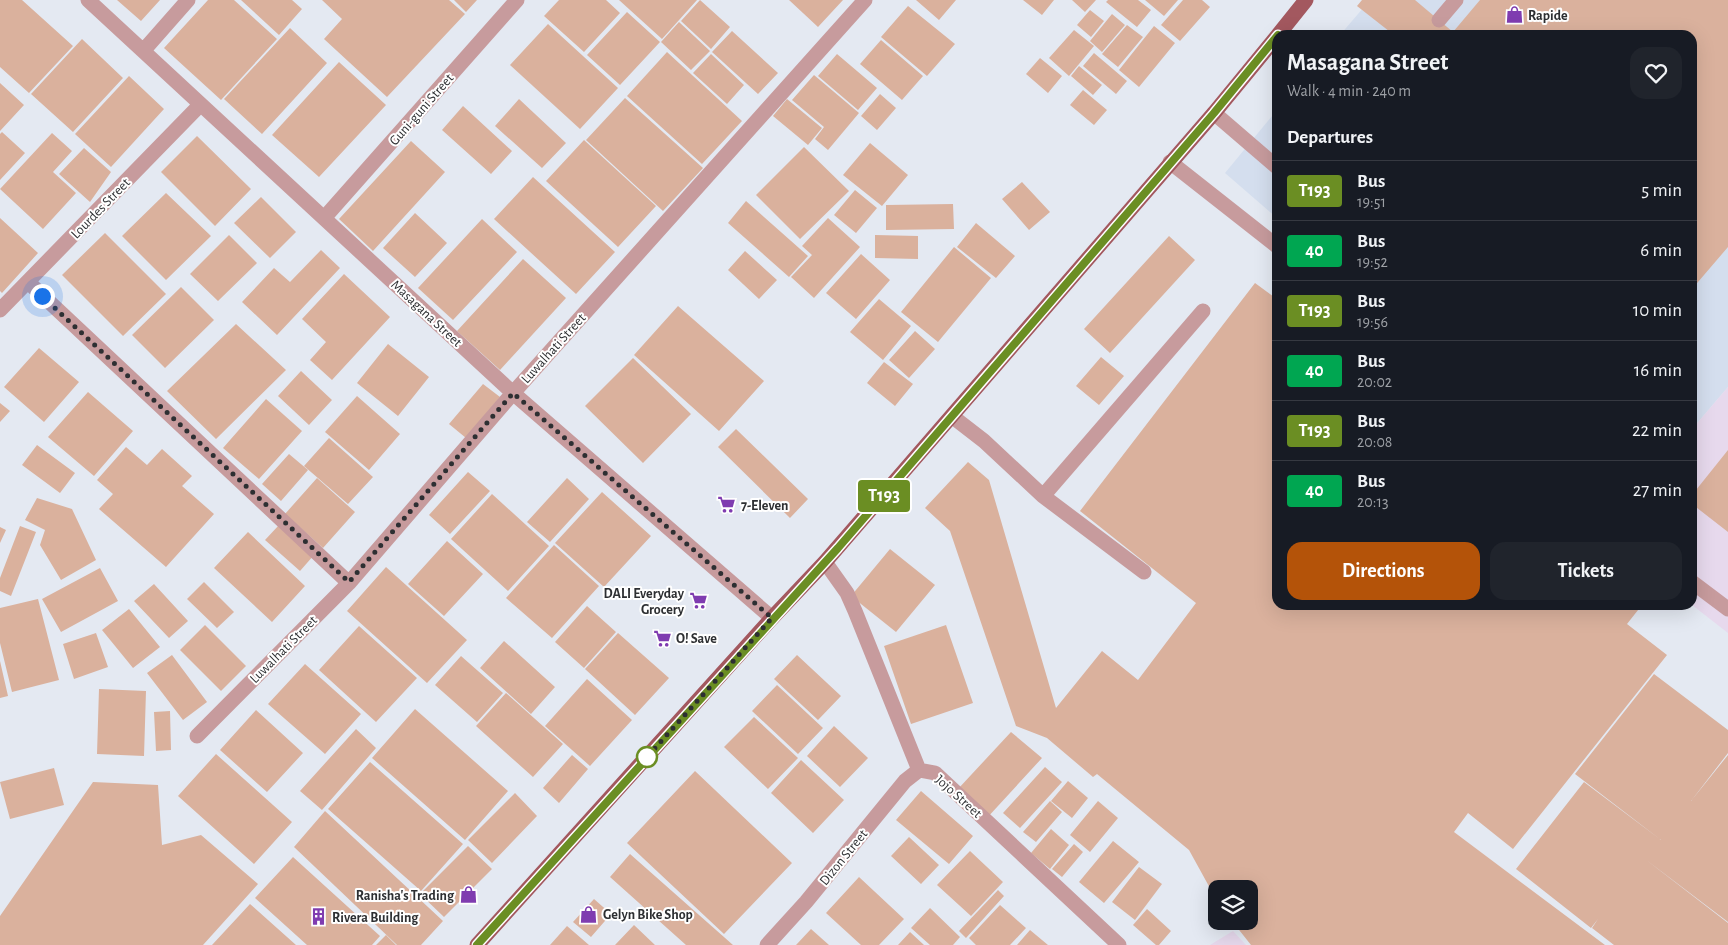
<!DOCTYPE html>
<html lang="en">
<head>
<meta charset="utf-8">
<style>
  :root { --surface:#171b24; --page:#20242c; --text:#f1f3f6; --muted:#9ea1a6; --line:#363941; --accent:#b45309 }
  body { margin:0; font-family:"Alegreya Sans",sans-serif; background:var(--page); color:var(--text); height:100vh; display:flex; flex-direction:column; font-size:19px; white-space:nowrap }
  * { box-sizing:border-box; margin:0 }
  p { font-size:16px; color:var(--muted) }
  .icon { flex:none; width:28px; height:28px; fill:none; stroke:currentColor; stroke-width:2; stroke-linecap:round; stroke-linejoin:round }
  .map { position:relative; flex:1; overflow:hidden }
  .drawer { position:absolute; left:1272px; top:30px; width:425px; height:580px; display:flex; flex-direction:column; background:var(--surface); border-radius:15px; box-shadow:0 5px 20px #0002 }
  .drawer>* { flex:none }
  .badge { padding:0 10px; border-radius:4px; font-size:18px; line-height:32px }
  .fabs { position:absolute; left:1208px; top:880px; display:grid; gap:10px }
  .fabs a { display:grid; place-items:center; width:50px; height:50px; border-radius:10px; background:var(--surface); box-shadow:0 5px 20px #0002; font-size:25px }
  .you { position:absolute; width:25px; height:25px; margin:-12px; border:4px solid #fff; border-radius:50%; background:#1a73e8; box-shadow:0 0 0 8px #1a73e833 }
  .map>.badge { position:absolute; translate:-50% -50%; box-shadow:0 0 0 2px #fff }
  h2 { padding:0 15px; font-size:19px; line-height:45px }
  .round { display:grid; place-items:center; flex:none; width:52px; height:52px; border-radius:15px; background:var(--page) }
  .head { display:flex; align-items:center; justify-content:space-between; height:85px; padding:0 15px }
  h1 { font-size:24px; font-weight:700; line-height:38px }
  .action { display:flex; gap:10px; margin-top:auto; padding:10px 15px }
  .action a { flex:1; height:58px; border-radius:15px; background:var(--accent); color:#fff; font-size:20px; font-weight:700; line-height:58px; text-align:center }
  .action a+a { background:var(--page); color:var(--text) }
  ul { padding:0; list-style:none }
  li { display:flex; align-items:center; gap:15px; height:60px; padding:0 15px; border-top:1px solid var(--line) }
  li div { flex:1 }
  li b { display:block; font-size:19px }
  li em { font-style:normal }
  li .badge { min-width:55px; font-weight:700; text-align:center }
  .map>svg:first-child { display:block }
  .built { fill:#d4deee }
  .industrial { fill:#e7d9ed }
  .building { fill:#dab19d }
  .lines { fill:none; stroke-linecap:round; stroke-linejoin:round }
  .lane { stroke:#c79b9d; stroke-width:15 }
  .street { stroke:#c79b9d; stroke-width:15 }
  .primary { stroke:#a3585f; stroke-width:15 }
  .line-casing { stroke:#fff; stroke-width:11 }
  .line { stroke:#6b8e23; stroke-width:8 }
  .walk { stroke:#2d2f32; stroke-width:5; stroke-dasharray:0 9 }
  .stop-dot { fill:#fff; stroke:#6b8e23; stroke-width:2.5 }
  .labels { text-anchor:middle; stroke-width:4; stroke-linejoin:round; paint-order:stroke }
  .poi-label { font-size:14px; font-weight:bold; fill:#2d2f32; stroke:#fff; text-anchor:start }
  .street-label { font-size:14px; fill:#2d2f32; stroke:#fff }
</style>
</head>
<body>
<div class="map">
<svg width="1728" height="945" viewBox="0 0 1728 945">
  <rect width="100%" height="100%" fill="#e4e9f2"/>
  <path class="built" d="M1370,0h358v387l-35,41 -1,-393h-352z
    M1277,110v108l-52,-45z"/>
  <path class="industrial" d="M1728,387v246l-36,-28 1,-177z
    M1233,931l13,14h-36z"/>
  <path class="building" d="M0,0h22l51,46 -44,47 -29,-26z
    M117,0h43l-19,21z
    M208,0h26l43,39 -56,61 -57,-52z
    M241,0h51l10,9 -23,26z
    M322,0h127l16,14 -78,83 -63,-58 18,-20z
    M454,0h23l-11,12z
    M559,0h47l14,13 -36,39 -40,-36z
    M619,0h78l-35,39z
    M700,0l30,27 -19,22 -30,-28z
    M789,0h54l-25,27z
    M916,0h40l-17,20z
    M1023,0h31l-12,15z
    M1072,0h24l-11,12z
    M1108,0h30l13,10 -14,17 -31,-25z
    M1145,0h33l-14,16z
    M1183,0h19l8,7 -30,34 -19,-16z
    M1362,0h53l38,32 27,-32h248v247l-36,42v-254h-298l-37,-29z
    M908,6l47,38 -28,32 -46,-39z
    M1090,10l14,11 -13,16 -14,-12z
    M627,12l33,30 -40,43 -33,-30z
    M1112,14l13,11 -23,27 -12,-11z
    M679,22l31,29 -19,19 -30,-28z
    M548,24l70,64 -38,41 -70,-64z
    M1127,25l16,12 -25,30 -16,-13z
    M1154,26l21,17 -36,44 -20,-17z
    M290,28l37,35 -65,71 -38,-35z
    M1074,30l20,16 -25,30 -20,-18z
    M732,31l46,42 -20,21 -46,-42z
    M82,39l41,39 -50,54 -42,-38z
    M881,40l42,36 -21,24 -42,-36z
    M667,52l75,69 -40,43 -75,-68z
    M1094,53l33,28 -11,13 -33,-28z
    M711,54l33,31 -17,19 -34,-31z
    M837,54l40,34 -19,22 -40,-34z
    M1040,58l22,18 -14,17 -22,-19z
    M339,62l47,43 -67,72 -47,-42z
    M1079,66l23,19 -9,10 -22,-19z
    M814,75l45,38 -31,37 -13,-11 9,-12 -32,-27z
    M129,76l35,33 -53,58 -36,-33z
    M0,83l24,22 -24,26z
    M1083,90l24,20 -13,15 -24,-20z
    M880,94l16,14 -19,22 -16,-14z
    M625,98l78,70 -40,43 -77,-71z
    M519,99l47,44 -24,25 -47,-42z
    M787,99l35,29 -14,17 -35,-29z
    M463,106l49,45 -21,23 -49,-44z
    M2,132l23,21 -25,27v-46z
    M52,133l20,18 -19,21 23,21 -33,36 -43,-40z
    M197,136l54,53 -36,37 -54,-54z
    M584,140l72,66 -38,41 -72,-66z
    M411,141l34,31 -72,79 -34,-32z
    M870,143l38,32 -26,31 -39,-31z
    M804,147l45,44 -49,48 -44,-44z
    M84,148l27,24 -21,30 -31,-28z
    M533,177l82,75 -39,42 -82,-75z
    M1022,182l28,30 -21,18 -27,-31z
    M855,190l22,18 -21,25 -22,-18z
    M166,193l45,43 -45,44 -44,-44z
    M261,197l35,35 -26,26 -36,-35z
    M746,201l62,55 -19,21 -61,-54z
    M953,204l1,25 -68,1v-25z
    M415,213l32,30 -32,34 -32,-29z
    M0,218l38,35 -36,40 -2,-2z
    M828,218l32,29 -46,51 -23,-21 21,-22 -10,-9z
    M482,219l35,33 -64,68 -35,-32z
    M976,223l39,33 -19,22 -39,-31z
    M105,233l61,61 -43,42 -61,-61z
    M229,235l28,28 -39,38 -28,-27z
    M875,235l43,1v23l-43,-1z
    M1169,236l26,24 -85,93 -26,-24z
    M954,247l37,31 -53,64 -37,-30z
    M321,250l19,18 -63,67 -35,-33 32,-34 16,14z
    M745,251l32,29 -18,19 -31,-29z
    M861,254l29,26 -34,39 -30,-26z
    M523,259l43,39 -66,72 -43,-39z
    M344,274l46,43 -58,63 -22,-20 16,-18 -24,-23z
    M1255,283l23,17v305h364l-15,19 40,31 -154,194 -45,-36 -14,19 151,113h-354l-19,-24h17v-32h-33v10l-27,-49 -92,-76 -4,3 -46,-39 -31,-12 -66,-195 -25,-23 43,-46 21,18 67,228 46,-57 36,29 58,-77 -116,-92z
    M181,287l33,33 -49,48 -33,-33z
    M879,299l32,27 -28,34 -33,-28z
    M678,306l86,75 -45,50 -85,-76z
    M236,324l50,46 -70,69 -49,-48z
    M915,331l20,18 -26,29 -20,-18z
    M388,344l41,33 -31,39 -41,-33z
    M39,348l40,34 -35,40 -40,-35z
    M1101,357l23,19 -25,29 -23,-19z
    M633,358l58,56 -48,49 -58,-57z
    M884,362l29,22 -18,22 -28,-23z
    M301,371l31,29 -23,25 -31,-29z
    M483,384l17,13 -34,41 -17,-14z
    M88,392l45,39 -39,45 -46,-39z
    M357,396l43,38 -31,36 -44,-38z
    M266,399l36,32 -43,48 -36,-31z
    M0,403l10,8 -10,11z
    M736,429l72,70 -18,19 -72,-71z
    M329,438l44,39 -25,27 -44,-38z
    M37,445l38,28 -15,20 -38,-28z
    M126,447l21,18 15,-16 30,27 -10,10 32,28 -48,53 -67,-58 14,-15 -16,-14z
    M1728,450v82l-36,-28v-9z
    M289,454l19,16 -27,31 -19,-17z
    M468,472l22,19 -40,43 -21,-19z
    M317,478l38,34 -32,36 -38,-34z
    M567,478l22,21 -39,43 -23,-20z
    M602,492l49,44 -47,51 -49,-44z
    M492,494l57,52 -41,45 -57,-52z
    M37,498l35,11 24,51 -35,20 -21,-35 5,-15 -20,-10z
    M279,525l35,30 -14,16 -35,-31z
    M20,526l16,6 -25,64 -11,-5v-13z
    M0,527l6,3 -6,13z
    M248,532l57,54 -33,36 -58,-54z
    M447,541l36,33 -39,42 -36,-32z
    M554,545l45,41 -47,52 -46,-40z
    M890,549l45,36 -39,47 -45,-36z
    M386,567l81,73 -40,43 -80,-72z
    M100,568l18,33 -57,31 -19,-33z
    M204,582l30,30 -17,16 -30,-29z
    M154,584l34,37 -19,17 -35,-37z
    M38,599l21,81 -47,12 -12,-49v-35z
    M587,606l29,26 -32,36 -29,-26z
    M129,609l31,38 -27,21 -31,-38z
    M205,625l41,41 -25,25 -41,-41z
    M946,625l27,78 -62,21 -27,-78z
    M359,626l58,52 -41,44 -57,-52z
    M96,633l12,34 -34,12 -11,-35z
    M618,633l51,45 -34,37 -50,-46z
    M504,641l51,46 -24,27 -51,-46z
    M172,655l35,47 -24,18 -36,-47z
    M797,655l44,41 -23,24 -44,-41z
    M461,656l42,37 -26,29 -42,-37z
    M0,661l8,35 -8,2z
    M305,664l56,50 -36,40 -57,-50z
    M1654,674l74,56v23l-37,48 37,-46v167l-83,-63 83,64v22h-114l-22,-17 6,-9 -7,9 -75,-59 68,-87 77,58 -86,-66z
    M587,679l45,41 -42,46 -45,-40z
    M777,685l46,43 -25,26 -46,-43z
    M99,689l47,2 -2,65 -47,-2z
    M506,693l57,51 -30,33 -57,-51z
    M415,709l93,82 -43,49 -93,-82z
    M256,710l47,43 -36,39 -47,-42z
    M170,711l1,39 -15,1 -2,-39z
    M754,717l44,41 -30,31 -44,-42z
    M834,726l34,32 -28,29 -33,-31z
    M356,729l20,19 -54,62 -22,-19z
    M1011,732l31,26 -56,61 -28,-30z
    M216,754l76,68 -38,42 -76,-68z
    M572,755l16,14 -29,34 -16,-15z
    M801,760l43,40 -31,33 -42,-40z
    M370,762l93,82 -42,47 -93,-82z
    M1045,767l17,15 -42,46 -17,-15z
    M54,768l10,37 -54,14 -10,-37z
    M695,771l97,92 -68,71 -97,-91z
    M1068,781l20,17 -16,20 -21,-17z
    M93,782l65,3 4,60 39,-10 57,49 -55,61h-203v-29z
    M921,791l52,45 -24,28 -53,-44z
    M515,793l22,23 -45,47 -24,-23z
    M1050,801l12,11 -26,30 -13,-10z
    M1098,801l20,17 -28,34 -20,-17z
    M325,811l118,110 -22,24h-24l-103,-98z
    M1051,829l18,16 -19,24 -19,-16z
    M909,837l30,28 -18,19 -30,-28z
    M1113,841l26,21 -35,41 -25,-21z
    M1074,844l9,8 -21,25 -10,-8z
    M468,846l24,23 -48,48 -24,-23z
    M970,851l33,31 -32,34 -34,-31z
    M630,854l103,91h-47l-76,-68z
    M293,857l87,79 -8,9h-65l-52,-47z
    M1139,867l23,17 -27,36 -23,-18z
    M859,877l45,42 -25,26h-18l-35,-32z
    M998,890l6,6 -38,42 -7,-7z
    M594,899l17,15 -20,23 -18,-15z
    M250,904l46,41h-84z
    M1000,905l26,23 -16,17h-34l-7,-7z
    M930,908l30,29 -7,8h-23l-19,-17z
    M1147,909l24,22 -12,14h-3l-23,-20z
    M634,925l21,20h-40z
    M567,926l22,19h-39z
    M811,929l18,16h-33z
    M1030,930l18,15h-31z
    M910,932l14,13h-26z
    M386,935l10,10h-20z"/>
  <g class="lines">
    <path class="lane" d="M1439,20l17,-20
      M1214,113l64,55
      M1170,162l108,85
      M953,417l31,24 59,55 101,76
      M1043,496l160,-185
      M1692,582l36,27"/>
    <path class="street" d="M88,0l425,393 259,225
      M144,50l44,-50
      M325,217l192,-217
      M28,282l321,301
      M0,310l200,-205
      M825,562l22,31 8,18 64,159 16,3 184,172
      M197,736l152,-153 164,-190 352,-393
      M767,945l39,-43 99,-121 14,-11"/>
    <path class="primary" d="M1278,35l28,-35
      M477,945l295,-327 53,-56 389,-449 64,-78"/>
  </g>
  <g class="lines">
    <defs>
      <path id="line" d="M477,945l361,-397 376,-435 64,-78"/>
    </defs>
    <use href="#line" class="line-casing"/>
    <use href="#line" class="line"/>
    <path class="walk" d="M42,296l307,286 164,-189 259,225 -125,139"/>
  </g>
  <defs>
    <symbol id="shop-bare" viewBox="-9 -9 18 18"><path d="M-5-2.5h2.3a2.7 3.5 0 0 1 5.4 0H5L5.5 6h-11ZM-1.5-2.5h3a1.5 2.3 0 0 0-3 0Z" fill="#7f3cb0" stroke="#fff" stroke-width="2.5" paint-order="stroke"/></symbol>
    <symbol id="supermarket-bare" viewBox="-9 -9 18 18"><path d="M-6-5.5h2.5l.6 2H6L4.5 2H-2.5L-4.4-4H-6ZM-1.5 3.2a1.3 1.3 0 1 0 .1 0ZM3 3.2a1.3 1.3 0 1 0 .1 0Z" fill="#7f3cb0" stroke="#fff" stroke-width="2.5" paint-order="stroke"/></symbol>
    <symbol id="building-bare" viewBox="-9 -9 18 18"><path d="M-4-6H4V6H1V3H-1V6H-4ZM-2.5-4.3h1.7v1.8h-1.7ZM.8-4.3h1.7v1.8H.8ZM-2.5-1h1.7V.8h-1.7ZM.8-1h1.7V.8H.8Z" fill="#7f3cb0" stroke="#fff" stroke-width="2.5" paint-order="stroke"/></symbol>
  </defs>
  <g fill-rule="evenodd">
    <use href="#shop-bare" x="1502" y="2" width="25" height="25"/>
    <use href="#supermarket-bare" x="714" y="492" width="25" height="25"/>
    <use href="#supermarket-bare" x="686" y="588" width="25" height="25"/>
    <use href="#supermarket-bare" x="650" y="626" width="25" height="25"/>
    <use href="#shop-bare" x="456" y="882" width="25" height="25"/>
    <use href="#shop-bare" x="576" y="902" width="25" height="25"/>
    <use href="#building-bare" x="306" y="904" width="25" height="25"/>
  </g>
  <circle class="stop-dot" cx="647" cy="757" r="10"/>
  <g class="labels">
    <g class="poi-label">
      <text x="1528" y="20">Rapide</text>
      <text x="741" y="510">7-Eleven</text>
      <text x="684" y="598" text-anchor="end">DALI Everyday<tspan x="684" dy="16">Grocery</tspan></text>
      <text x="676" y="643">O! Save</text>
      <text x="454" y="900" text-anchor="end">Ranisha's Trading</text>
      <text x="603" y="919">Gelyn Bike Shop</text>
      <text x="332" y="922">Rivera Building</text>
    </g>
    <g class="street-label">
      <text transform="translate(421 109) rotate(-49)" y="5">Guni-guni Street</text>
      <text transform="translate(100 208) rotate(-46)" y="5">Lourdes Street</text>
      <text transform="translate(427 313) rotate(43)" y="5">Masagana Street</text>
      <text transform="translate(553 348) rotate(-48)" y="5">Luwalhati Street</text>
      <text transform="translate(283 649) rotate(-45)" y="5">Luwalhati Street</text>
      <text transform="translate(959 796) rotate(42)" y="5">Jojo Street</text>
      <text transform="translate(843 857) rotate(-51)" y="5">Dizon Street</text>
    </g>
  </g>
</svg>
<div class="fabs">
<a><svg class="icon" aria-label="layers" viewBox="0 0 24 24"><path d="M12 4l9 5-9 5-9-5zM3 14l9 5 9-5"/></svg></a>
</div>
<div class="you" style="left:42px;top:296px"></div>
<b class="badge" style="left:884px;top:496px;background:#6b8e23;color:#fff">T193</b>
<section class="drawer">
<div class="head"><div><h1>Masagana Street</h1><p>Walk · 4 min · 240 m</p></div><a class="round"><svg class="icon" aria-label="heart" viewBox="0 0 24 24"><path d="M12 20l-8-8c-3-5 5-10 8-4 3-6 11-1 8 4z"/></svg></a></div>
<h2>Departures</h2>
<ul>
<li><span class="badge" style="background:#6b8e23;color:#fff">T193</span><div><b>Bus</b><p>19:51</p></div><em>5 min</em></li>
<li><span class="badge" style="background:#00a651;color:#fff">40</span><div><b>Bus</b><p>19:52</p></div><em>6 min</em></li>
<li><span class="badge" style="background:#6b8e23;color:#fff">T193</span><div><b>Bus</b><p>19:56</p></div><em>10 min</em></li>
<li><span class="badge" style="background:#00a651;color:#fff">40</span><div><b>Bus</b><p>20:02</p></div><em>16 min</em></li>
<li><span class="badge" style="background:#6b8e23;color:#fff">T193</span><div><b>Bus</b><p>20:08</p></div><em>22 min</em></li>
<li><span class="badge" style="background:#00a651;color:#fff">40</span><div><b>Bus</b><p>20:13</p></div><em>27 min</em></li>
</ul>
<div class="action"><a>Directions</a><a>Tickets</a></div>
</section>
</div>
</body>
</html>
